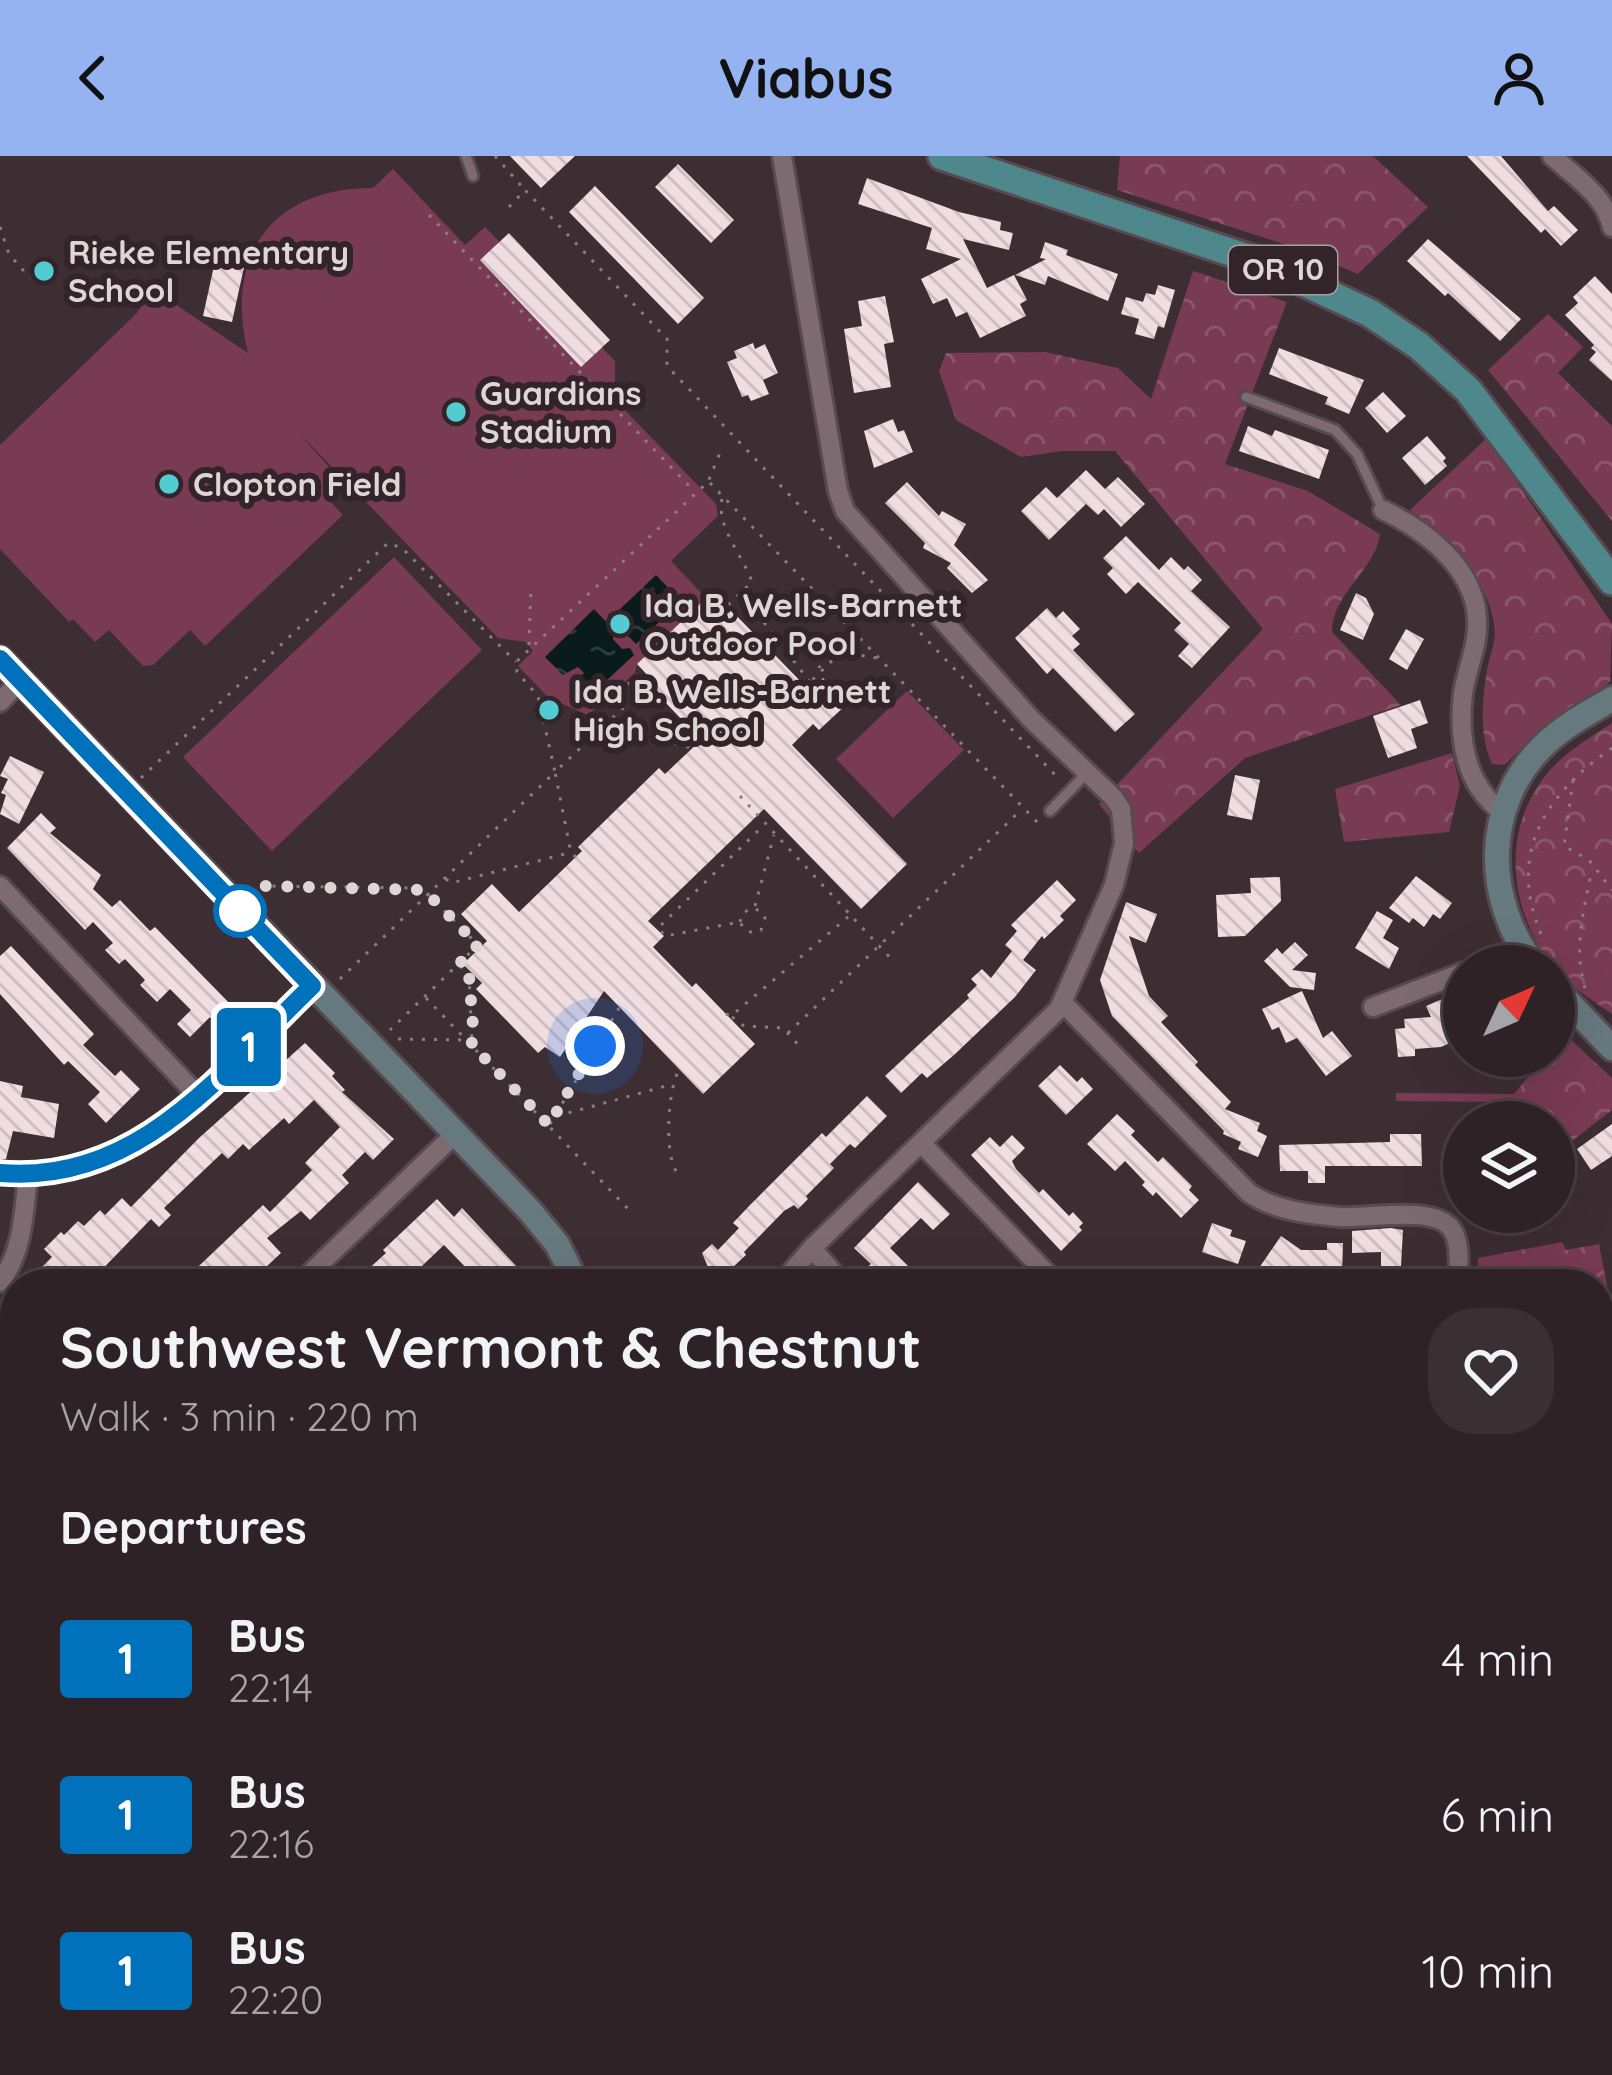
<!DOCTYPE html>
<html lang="en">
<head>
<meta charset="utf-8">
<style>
  :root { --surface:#2e2226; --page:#3a2f32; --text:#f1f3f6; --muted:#a7a4a7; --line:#493f43; --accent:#95b2f1 }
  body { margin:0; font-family:Quicksand,sans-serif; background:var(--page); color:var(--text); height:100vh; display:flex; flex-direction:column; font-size:45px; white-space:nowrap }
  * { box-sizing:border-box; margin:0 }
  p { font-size:39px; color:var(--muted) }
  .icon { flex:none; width:66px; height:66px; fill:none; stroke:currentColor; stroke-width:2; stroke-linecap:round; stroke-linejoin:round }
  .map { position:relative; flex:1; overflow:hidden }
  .drawer { position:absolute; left:0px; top:1113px; width:1614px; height:807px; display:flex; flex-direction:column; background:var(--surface); border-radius:48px 48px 0 0; box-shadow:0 12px 48px #0002,0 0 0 3px var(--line) }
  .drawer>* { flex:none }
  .badge { padding:0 24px; border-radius:9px; font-size:42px; line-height:78px }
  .needle { width:78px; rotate:46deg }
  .controls { position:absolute; left:1443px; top:789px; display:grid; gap:24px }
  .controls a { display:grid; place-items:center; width:132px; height:132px; border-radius:50%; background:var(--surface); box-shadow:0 12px 48px #0002,0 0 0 3px var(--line); font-size:60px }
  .you { position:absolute; width:60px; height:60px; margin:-30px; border:9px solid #fff; border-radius:50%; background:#1a73e8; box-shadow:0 0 0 18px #1a73e833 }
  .map>.badge { position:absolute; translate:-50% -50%; box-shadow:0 0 0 6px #fff }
  h2 { padding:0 60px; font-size:45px; line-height:108px }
  .round { display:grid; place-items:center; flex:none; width:126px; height:126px; border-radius:48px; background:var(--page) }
  .summary { display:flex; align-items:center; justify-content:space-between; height:204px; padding:0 60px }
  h1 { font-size:57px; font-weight:700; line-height:90px }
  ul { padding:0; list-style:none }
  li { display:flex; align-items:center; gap:36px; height:156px; padding:0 60px }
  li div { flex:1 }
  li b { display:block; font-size:45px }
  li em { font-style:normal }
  li .badge { min-width:132px; font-weight:700; text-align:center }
  header { display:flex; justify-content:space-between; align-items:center; height:156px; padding:0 60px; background:var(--accent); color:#111; font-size:54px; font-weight:700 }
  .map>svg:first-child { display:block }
  .forest { fill:url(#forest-crowns) }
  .garden { fill:#793b52 }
  .water { fill:url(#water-ripples) }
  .building { fill:url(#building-back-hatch) }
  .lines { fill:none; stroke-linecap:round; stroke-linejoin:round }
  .lane-casing { stroke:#574b4f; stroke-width:15 }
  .street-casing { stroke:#574b4f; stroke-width:24 }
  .secondary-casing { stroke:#574b4f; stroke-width:30 }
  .primary-casing { stroke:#574b4f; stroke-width:33 }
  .path { stroke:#8a7e81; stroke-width:3; stroke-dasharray:3 9; stroke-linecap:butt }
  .lane { stroke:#7d6b71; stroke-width:9 }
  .street { stroke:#7d6b71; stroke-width:18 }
  .secondary { stroke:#66797f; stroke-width:24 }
  .primary { stroke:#4e888d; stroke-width:27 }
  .line-casing { stroke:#fff; stroke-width:27 }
  .line { stroke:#0072bc; stroke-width:18 }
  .walk { stroke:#ded5d7; stroke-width:12; stroke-dasharray:0 21.6 }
  .poi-dot { fill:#52ccd0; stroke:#322429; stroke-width:4.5 }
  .stop-dot { fill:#fff; stroke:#0072bc; stroke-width:6 }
  .labels { text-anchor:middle; stroke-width:12; stroke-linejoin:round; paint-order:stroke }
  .shield { fill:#322429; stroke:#aaa0a3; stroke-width:3 }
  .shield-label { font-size:30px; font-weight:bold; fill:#ded5d7 }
  .poi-label { font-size:33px; font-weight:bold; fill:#ded5d7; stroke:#322429; text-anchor:start }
</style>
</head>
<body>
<header><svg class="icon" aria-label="back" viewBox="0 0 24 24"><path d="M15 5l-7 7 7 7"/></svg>Viabus<svg class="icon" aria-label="person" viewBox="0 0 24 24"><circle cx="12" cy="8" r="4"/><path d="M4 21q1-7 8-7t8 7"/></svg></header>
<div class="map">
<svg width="1612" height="1919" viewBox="0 0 1612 1919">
  <defs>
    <pattern id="forest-crowns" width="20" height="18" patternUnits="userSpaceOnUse" patternTransform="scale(3)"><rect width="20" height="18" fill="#793b52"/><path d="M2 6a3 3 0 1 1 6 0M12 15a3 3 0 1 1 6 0" fill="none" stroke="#8c566a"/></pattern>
    <pattern id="water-ripples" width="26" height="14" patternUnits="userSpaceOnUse" patternTransform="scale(3)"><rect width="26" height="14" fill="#0a1b1b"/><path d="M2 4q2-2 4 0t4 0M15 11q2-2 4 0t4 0" fill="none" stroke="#2d3b3b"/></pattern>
    <pattern id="building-back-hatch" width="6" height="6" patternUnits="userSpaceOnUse" patternTransform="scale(3)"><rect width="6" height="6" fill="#f0dde2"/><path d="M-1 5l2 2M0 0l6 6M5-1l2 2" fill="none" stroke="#cdbec2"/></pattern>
  </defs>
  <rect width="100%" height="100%" fill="#3d2e33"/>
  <path class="forest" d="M1120,0h253l55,51 -70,67 -62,-26 -179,-58z
    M1193,115l94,31 -62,162 83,27 72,43c-5,37 -48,59 -48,98l69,73 -156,53 -106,95 -40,-49 164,-175 -148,-178h-53l-41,6 -65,-37 -17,-49 7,-18 99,-1 73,16 33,31z
    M1548,158l35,33 -25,26 54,53v95l-124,-151z
    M1487,282l125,186 -2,58 -63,42 -43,41 -12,-1c-13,-29 -10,-64 -5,-94 2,-12 8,-26 8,-38 -3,-50 -48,-96 -85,-122z
    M1612,567v291c-15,-11 -33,-21 -46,-34 -52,-50 -69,-136 -26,-197 18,-27 46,-43 72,-60z
    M1452,597l8,33 -11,46 -105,10 -9,-53z
    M1554,868l58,54v32l-58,45v-33h-38l-12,-15 3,-5 -111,-1v-8l118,1 31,-38h9z
    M1562,1086l4,8 33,-6 8,41 -8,12v-13h-121v-26z
    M1599,1157l13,14v150l-13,13z
    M1612,1365v534l-21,20h-690l-1,-14h699v-528z"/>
  <path class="garden" d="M393,13l72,76 20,-18 130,134v39l101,104 2,12 -47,45 35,37 -69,66 -2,9 -47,42 -39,-17 -31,-32 15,-15 -7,-9 -28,-4 -201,-207 41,46 -1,14 -9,8 15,16 -138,131 -15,-16 -37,35 -10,1 -34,-36 -14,12 -22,-23 -4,3 -69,-73v-104l137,-132 9,-14 23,1 79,53c-24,-97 23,-165 125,-165z
    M394,401l88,93 -210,201 -89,-94z
    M907,535l57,59 -71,68 -57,-59z"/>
  <path class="water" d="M656,419l25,26 -45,43 -28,-29 4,-4 4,2z
    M594,453l19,20v10l9,10 8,-1 4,7 -41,38 -14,-15 5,-5 -6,-6 -15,8 -18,-18z"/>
  <path class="building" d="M510,0h65l-34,32z
    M1467,0h34l47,55 6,-5 24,24 -17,16 -16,-17 -4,4z
    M678,8l56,56 -23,23 -56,-56z
    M867,22l92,34 42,10 -1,8 13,3 -4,17 -46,-11 24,49 27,-13 13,25 -7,4 6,12 -46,22 -13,-26 -11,5 -9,-19 -14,6 -12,-25 40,-20 -35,-10 6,-21 -74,-24z
    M595,30l109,112 -26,26 -109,-112z
    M509,77l101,107 -29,27 -101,-107z
    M1428,83l93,80 -21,22 -52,-48 -3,3 -38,-35z
    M1045,86l23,8 -2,5 52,19 -10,27 -60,-25 -3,9 -30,-10 31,-16 -6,-1z
    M217,96l29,6 -14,64 -29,-6z
    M1595,120l17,18v87l-23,-21 7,-8 -5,-4 3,-3 -29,-30 13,-12 -5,-6z
    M1158,129l17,5 -11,38 -6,-2 -4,13 -19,-5 4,-15 -18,-5 5,-17 17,5 3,-9 9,2z
    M885,140l9,46 -10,2 7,43 -37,6 -10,-64 18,-3 -4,-25z
    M753,187l2,6 10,-5 13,29 -15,7 6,14 -18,7 -3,-6 -6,2 -15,-35 10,-4 -3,-7z
    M1279,192l85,32 -15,34 -24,-10 3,-7 -59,-23z
    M1383,236l23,24 -19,17 -22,-25z
    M893,263l5,13 6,-2 9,22 -39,16 -10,-37z
    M1248,270l24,10 3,-6 54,20 -10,29 -80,-28z
    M1427,280l19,22 -3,3 4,5 -22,19 -23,-27z
    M1086,314l19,19 13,-12 27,27 -24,23 -17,-18 -6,6 -12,-11 -37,36 -28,-29 25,-24 11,11z
    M907,326l32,34 3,-5 24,13 -12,21 34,35 -16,13 -25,-25 4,-5 -28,-15 2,-5 -40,-40z
    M1126,380l33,34 12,-13 13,13 4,-4 14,14 -11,11 39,36 -38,41 -14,-12 11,-12 -15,-14 7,-7 -43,-41 -12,12 -19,-20 6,-6 -10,-10z
    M1356,437l10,5 8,16 -11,26 -23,-10z
    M706,442l15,16 7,-7 82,84 13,-13 24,26 -28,26 -6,-6 -21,21 115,119 -46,45 -97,-100 -116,112 16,15 -11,11 39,40 4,-4 59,61 -52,50 -99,-103 -44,66 -15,-10 -7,6 -62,-64 6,-6 -19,-19 24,-23 -26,-27 31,-30 27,28 63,-61 -4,-4 81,-79 6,6 36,-34 -53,-56 4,-4 -15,-16z
    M1047,452l9,10 7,-7 17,18 -8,7 8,8 -7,6 62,64 -20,18 -62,-64 -6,6 -32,-36z
    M1406,473l18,10 -17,31 -18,-11z
    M1420,544l8,23 -17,6 6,19 -29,10 -15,-42z
    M10,600l34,16 -25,52 -19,-10 6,-19 -5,-2 7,-14 -8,-3z
    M1235,619l25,5 -8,40 -25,-5z
    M41,657l15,15 -6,5 51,42 -8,14 19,18 8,-7 30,31 5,-4 80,82 -17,16 -8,-8 -20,20 -13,-13 14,-14 -21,-21 -13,13 -17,-17 5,-5 -20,-21 -6,5 -14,-14 8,-7 -20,-21 -8,8 -78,-82z
    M1416,720l36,27 -12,16 -7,-5 -9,13 -11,-9 -4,5 -20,-15z
    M1280,721l1,24 -36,35 -27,1 -2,-42 35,-2 -1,-15z
    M1057,724l19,20 -16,16 4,4 -20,19 -2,-3 -19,24 13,10 -21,27 -61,58 -27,23 -5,-5 -21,20 -16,-17 84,-78 -2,-3 10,-10 -6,-6 11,-10 9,9 21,-27 -7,-6 12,-14 -6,-6z
    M1126,746l31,12 -11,29 -17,-7 20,60 19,20 -7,6 37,40 -3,3 36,37 -6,7 35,14 -3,8 10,5 -9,21 -20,-8 3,-7 -18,-8 1,-3 -112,-115 -12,-36z
    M1377,755l16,9 -10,18 16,10 -10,21 -34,-21z
    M1295,786l13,13 -16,15 24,3 -2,17 -24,-3 -26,-26 13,-13 5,6z
    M11,790l83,88 -11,11 32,31 6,-6 19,19 -34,34 -18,-19 12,-12 -32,-31 -4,4 -64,-71v-38z
    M1302,835l21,47 9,-7 20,25 -26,20 -29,-38 -11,5 -7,-16 -7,3 -10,-21z
    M1447,841l4,10 4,-1 9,31 -23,10 -26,2v7l-17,1 -3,-28 10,-1 -1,-9 27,-2 -5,-11z
    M305,887l30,30 -3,3 13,14 -3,2 52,47 -21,21 -8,-8 -23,23 7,8 -39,37 -9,-9 -34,27 14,15 -16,15 -20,16h-65l83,-79 7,7 42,-42 -7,-7 35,-36 -26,-27 -25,24 -5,-6 -35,32 -6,-6 -15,15 -6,-6 -58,55 7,7 -12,12 -8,-8 -63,65h-63l27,-27 -8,-8 17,-17 3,3 14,-14 6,5 16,-16 5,5 17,-17 9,9 68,-69z
    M1060,909l17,17 5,-5 11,12 -27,26 -28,-29z
    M0,925l23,5 -2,11 38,7 -5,34 -41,-7 -7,28 -6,1z
    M867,940l20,20 -32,32 -5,-4 -20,20 4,4 -28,28 2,3 -10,10 -4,-4 -10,6 -40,41 2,3 -13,12 7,8 -9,8 -40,1 17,-17 -6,-14 10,-9 6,6 21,-22 -6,-5 17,-18 72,-72 4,4z
    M1117,958l18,17 -4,4 27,27 5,-5 29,29 -3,4 10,10 -18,18 -25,-26 -3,4 -11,-11 3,-3 -20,-21 -10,10 -28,-27z
    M1612,968v32l-21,14 -14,-21z
    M1390,978h31l1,32h-97v17h-17v-12h-28l-1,-26 111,-3z
    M1012,979l13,13 -13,13 4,8 23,24 4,-4 26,27 4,-4 10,11 -4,4 3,3 -21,21 -90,-96 19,-18 10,10z
    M918,1026l32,32 -17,16 -12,-12 -31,30 19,19 -17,17h-10l-16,-16 5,-4 -17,-16z
    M437,1043l17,18 8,-9 71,76h-65l7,-7 -31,-32 -41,39h-44l9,-9 -3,-3 21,-19 -3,-3z
    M1212,1067l20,7 -2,6 16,5 -8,23 -36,-12z
    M1391,1072l12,2 -3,54h-19v-32l-29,1v-22z
    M1281,1080l20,14h26v-7h16l-1,31h-11v10h-83z
    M0,1283l15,16v47l-15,14z
    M15,1448v100l-15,-17v-69z
    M0,1720l15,16v75l-15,-17z"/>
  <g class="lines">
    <defs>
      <path id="lane" d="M466,0l7,20
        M1246,241l89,33 22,24 26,56
        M1050,655l37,-38"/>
      <path id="street" d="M1552,0c23,21 53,39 60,71
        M1383,354c42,20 91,57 94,108 2,26 -10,50 -14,75 -5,45 2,91 39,119
        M0,546l21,-22
        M0,730l198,210
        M1480,810l43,-16
        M1063,847l186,190c27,18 59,21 91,24 29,2 92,-12 111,11 11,15 7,39 7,56
        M1373,851l91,-35
        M921,987l136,141
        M0,1017c137,12 223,-101 312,-187
        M812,1092l31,36
        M0,1126c23,-29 24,-71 28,-107
        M299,1128l155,-149
        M781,1128l31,-36 247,-239 55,-124 10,-42 -3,-34 -7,-11 -83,-79 -186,-208 -7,-20 -56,-335
        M0,1415l15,-14
        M0,1582l15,16
        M1599,1660l13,14
        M0,1691l15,-15
        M51,1919l15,-14
        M331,1919l14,-14
        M679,1919l15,-14
        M1602,1919l10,-9"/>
      <path id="secondary" d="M0,503l530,552 27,33 20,40
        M1535,810c-51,-65 -53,-160 8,-220 20,-20 45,-33 69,-47
        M1554,831l58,61
        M1599,1358l13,-13
        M646,1905l10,14
        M883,1905v14"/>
      <path id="primary" d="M942,0l318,106 110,51 49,33 49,44 144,191"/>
    </defs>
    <use href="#lane" class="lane-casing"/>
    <use href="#street" class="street-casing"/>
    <use href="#secondary" class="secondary-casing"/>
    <use href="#primary" class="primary-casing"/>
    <path class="path" d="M495,0l30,34
      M509,51l16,-17 142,149v27l392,413
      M429,59l266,277
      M0,71l9,27 21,24
      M710,327l331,343
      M722,343c-6,29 21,56 30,83l-29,28
      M742,438l68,88
      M746,443l31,8 26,25 38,20 36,6
      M804,477l16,35
      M529,489l2,-58
      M804,532l36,-35
      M605,569l87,23
      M141,622l247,-235 14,5 114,114
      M1573,624l-9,66 25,14 23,30
      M740,640l155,167
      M576,701l-5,-4 -16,-81 84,-79 -10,-10 14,-13
      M446,723l5,4 118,-30
      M250,737l16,-7 150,2 12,6 50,51 -88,85
      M755,750l19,-71
      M740,766l2,-8 9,-6 10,3 4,7 -4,12 -8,3 -9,-4 -4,-7 -75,14 -7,-8 106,-103
      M1541,778c-34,-81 4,-139 71,-186
      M460,810l9,9 3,67
      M340,823l215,-207 -17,-76 -21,-24 -1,-10 192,-180 12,-29
      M1585,832c-12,-42 -1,-78 7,-119
      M426,842l206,215
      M726,858l5,2 117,-99
      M732,861l12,9 39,2 20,22
      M788,877l234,-224
      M398,883l70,1
      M557,960l113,-31
      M550,968l69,-116
      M676,1015c-12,-20 -8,-82 3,-101
      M1599,1391l13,-12
      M1599,1430l13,-10
      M1599,1536h13"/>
    <use href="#lane" class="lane"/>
    <use href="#street" class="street"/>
    <use href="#secondary" class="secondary"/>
    <use href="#primary" class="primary"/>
  </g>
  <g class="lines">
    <defs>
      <path id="line" d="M0,503l312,327c-90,86 -173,199 -312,187"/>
    </defs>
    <use href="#line" class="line-casing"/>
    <use href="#line" class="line"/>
    <path class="walk" d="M240,755l-4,-4 18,-18 12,-3 158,4 54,55 -19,19 10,11 5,64 -3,5 78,81 46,-79"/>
  </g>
  <g class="poi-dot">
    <circle cx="44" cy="115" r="12"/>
    <circle cx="456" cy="256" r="12"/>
    <circle cx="169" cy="328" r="12"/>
    <circle cx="620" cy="468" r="12"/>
    <circle cx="549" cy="554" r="12"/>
  </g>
  <circle class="stop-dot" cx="240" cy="755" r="24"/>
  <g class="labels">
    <rect class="shield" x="1229" y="90" width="108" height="48" rx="9"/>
    <g class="shield-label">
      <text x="1283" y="124">OR 10</text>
    </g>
    <g class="poi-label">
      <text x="68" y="108">Rieke Elementary<tspan x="68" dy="38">School</tspan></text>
      <text x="480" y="249">Guardians<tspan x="480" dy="38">Stadium</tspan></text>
      <text x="193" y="340">Clopton Field</text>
      <text x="644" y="461">Ida B. Wells-Barnett<tspan x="644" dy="38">Outdoor Pool</tspan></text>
      <text x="573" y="547">Ida B. Wells-Barnett<tspan x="573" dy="38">High School</tspan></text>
    </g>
  </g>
</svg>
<div class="controls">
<a><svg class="needle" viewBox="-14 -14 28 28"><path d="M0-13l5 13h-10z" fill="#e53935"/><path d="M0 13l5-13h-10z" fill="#a7a4a7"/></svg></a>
<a><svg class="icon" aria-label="layers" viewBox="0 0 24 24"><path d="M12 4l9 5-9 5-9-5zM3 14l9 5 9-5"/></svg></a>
</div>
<div class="you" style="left:595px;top:890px"></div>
<b class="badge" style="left:249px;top:891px;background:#0072bc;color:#fff">1</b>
<section class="drawer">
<div class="summary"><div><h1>Southwest Vermont &amp; Chestnut</h1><p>Walk · 3 min · 220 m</p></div><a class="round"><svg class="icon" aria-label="heart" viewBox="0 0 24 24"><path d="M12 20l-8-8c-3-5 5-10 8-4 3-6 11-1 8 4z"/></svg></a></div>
<h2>Departures</h2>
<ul>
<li><span class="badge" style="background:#0072bc;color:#fff">1</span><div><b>Bus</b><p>22:14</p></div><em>4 min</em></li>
<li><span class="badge" style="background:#0072bc;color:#fff">1</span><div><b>Bus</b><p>22:16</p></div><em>6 min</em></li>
<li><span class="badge" style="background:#0072bc;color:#fff">1</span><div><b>Bus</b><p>22:20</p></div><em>10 min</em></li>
</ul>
</section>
</div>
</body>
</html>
